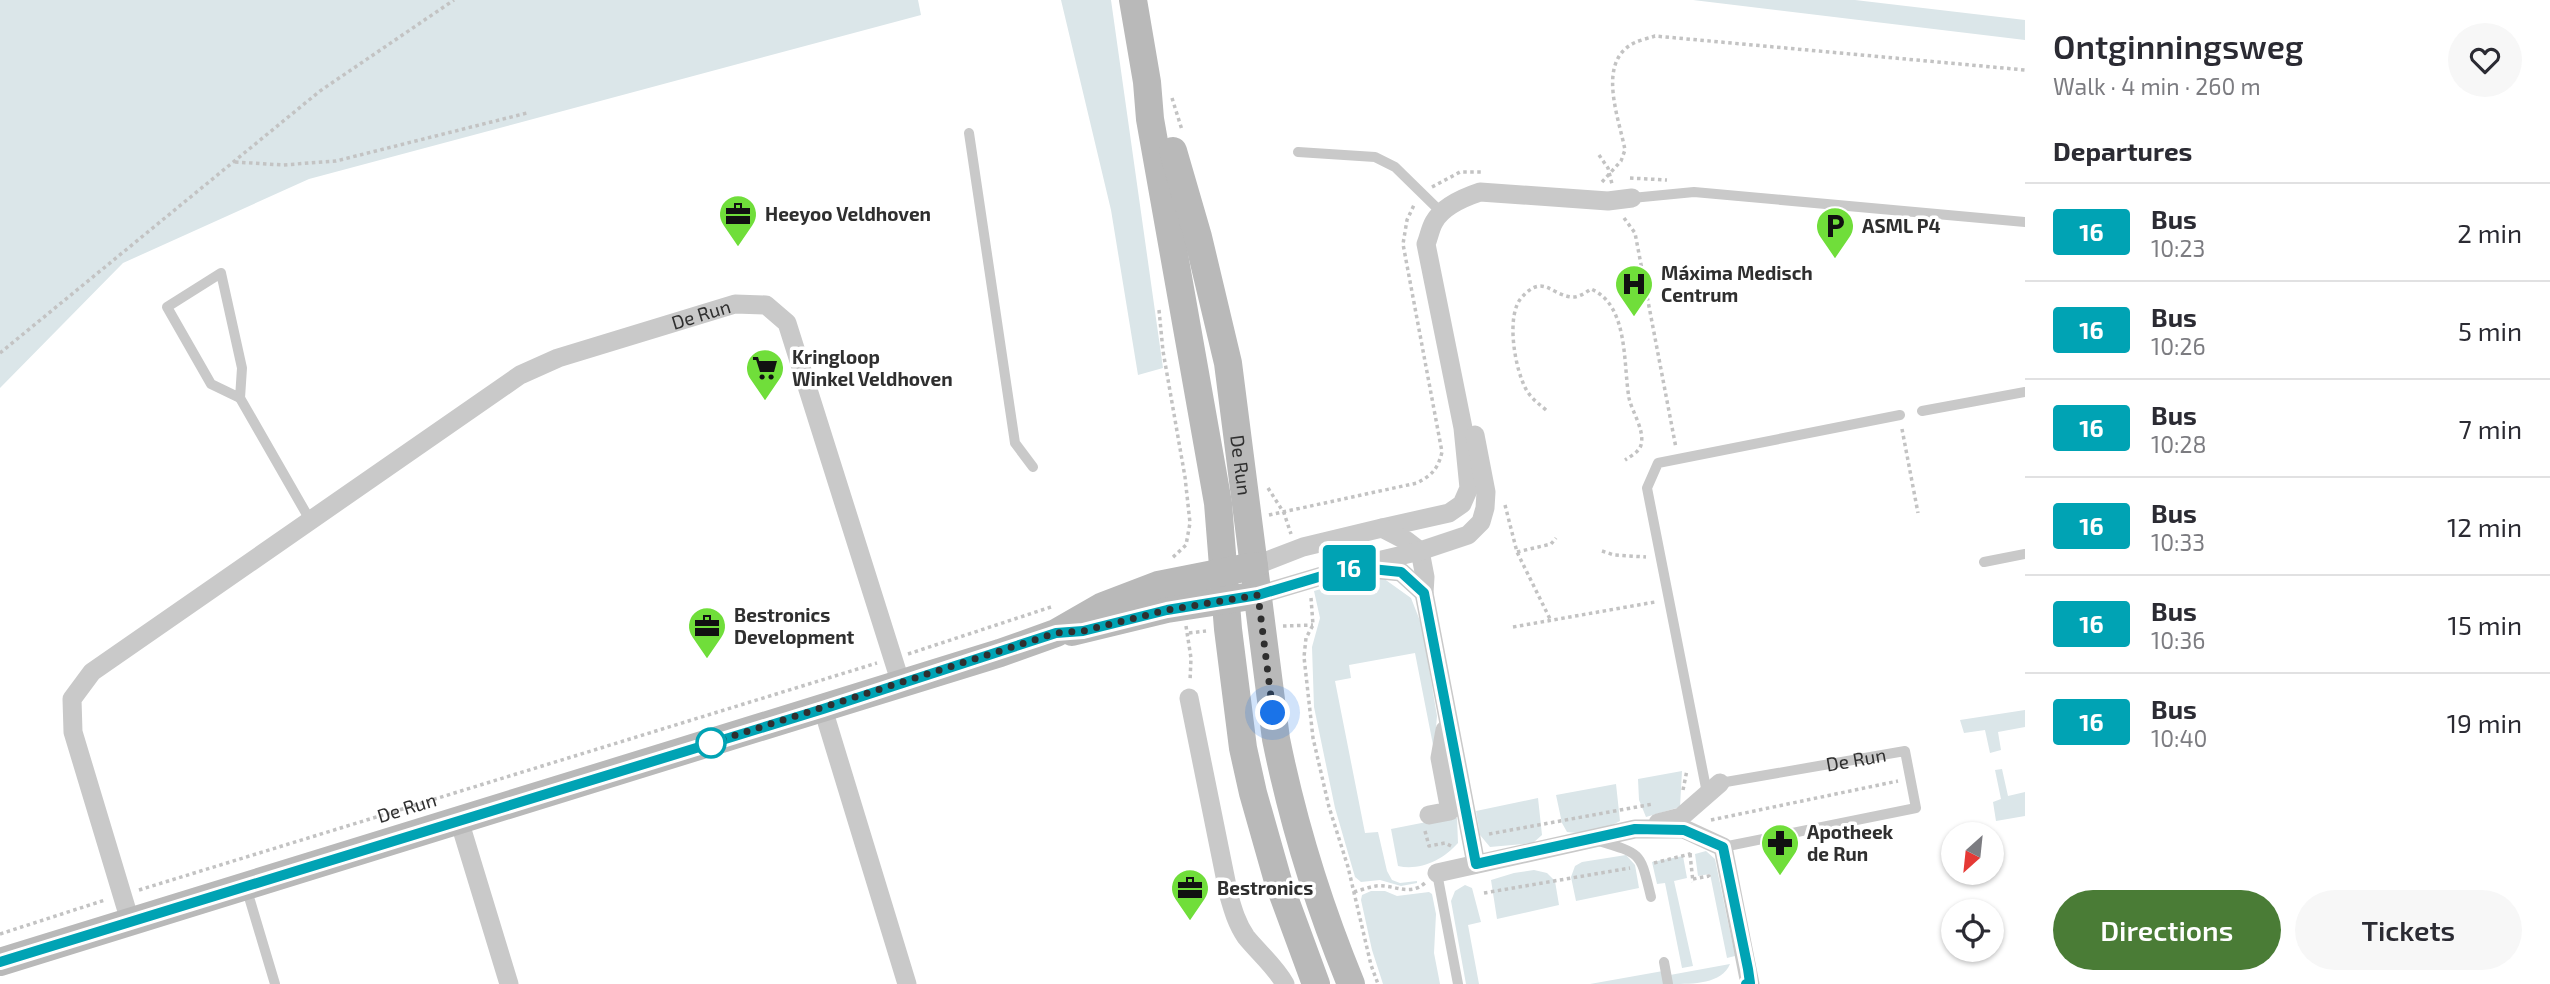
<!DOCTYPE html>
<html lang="en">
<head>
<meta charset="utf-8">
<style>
  :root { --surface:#fff; --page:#f7f7f7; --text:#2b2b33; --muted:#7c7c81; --line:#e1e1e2; --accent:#4a7c36 }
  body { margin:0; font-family:"Exo 2",sans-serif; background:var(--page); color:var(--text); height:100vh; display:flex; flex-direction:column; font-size:26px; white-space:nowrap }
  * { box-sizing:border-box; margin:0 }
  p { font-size:23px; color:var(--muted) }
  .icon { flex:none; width:38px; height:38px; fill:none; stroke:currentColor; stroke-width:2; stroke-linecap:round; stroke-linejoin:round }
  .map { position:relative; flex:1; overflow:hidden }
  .drawer { display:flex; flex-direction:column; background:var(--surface); width:525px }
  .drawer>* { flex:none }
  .badge { padding:0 14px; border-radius:5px; font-size:24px; line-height:46px }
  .needle { width:46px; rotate:207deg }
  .buttons { position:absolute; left:1941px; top:822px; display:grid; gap:14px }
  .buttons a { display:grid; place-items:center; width:63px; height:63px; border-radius:50%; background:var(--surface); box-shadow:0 2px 5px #0004; font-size:35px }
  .you { position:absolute; width:35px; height:35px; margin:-18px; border:5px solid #fff; border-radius:50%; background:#1a73e8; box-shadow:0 0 0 10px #1a73e833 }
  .map>.badge { position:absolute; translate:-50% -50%; box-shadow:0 0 0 4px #fff }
  h2 { padding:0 28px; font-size:26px; line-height:63px }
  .round { display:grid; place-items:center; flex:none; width:74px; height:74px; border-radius:37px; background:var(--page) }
  .overview { display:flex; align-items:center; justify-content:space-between; height:119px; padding:0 28px }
  h1 { font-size:33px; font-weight:600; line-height:52px }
  .cta { display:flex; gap:14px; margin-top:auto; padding:14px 28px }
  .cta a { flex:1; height:80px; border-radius:42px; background:var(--accent); color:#fff; font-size:28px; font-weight:600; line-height:80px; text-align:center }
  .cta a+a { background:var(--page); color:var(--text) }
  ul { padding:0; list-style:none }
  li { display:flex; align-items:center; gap:21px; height:98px; padding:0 28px; border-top:2px solid var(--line) }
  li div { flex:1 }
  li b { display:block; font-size:26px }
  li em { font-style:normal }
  li .badge { min-width:77px; font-weight:700; text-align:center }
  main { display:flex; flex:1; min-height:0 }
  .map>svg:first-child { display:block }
  .green { fill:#dbe6e9 }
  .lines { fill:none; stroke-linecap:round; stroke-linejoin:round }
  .path { stroke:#c3c3c3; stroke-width:3.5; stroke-dasharray:3.5 3.5; stroke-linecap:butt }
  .lane { stroke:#c9c9c9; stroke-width:10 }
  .street { stroke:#c9c9c9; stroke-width:19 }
  .secondary { stroke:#b9b9b9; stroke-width:28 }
  .line-casing { stroke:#fff; stroke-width:16 }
  .line { stroke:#00a3b4; stroke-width:10 }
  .walk { stroke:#2f2f2f; stroke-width:7; stroke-dasharray:0 12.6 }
  .stop-dot { fill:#fff; stroke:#00a3b4; stroke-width:3.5 }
  .labels { text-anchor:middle; stroke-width:7; stroke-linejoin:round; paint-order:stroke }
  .poi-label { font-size:19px; font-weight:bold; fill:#2f2f2f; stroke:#fff; text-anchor:start }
  .street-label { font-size:19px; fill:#2f2f2f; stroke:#fff }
</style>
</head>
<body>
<main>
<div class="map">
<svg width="2025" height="984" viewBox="0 0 2025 984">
  <rect width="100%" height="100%" fill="#fff"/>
  <path class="green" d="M0,0h918l3,15 -612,164 -186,84 -123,125z
    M1061,0h50l52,368 -25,7 -27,-165z
    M1693,0h162l170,20v20z
    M1383,578l28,20 11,28 15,90 -3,34 -19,-97 -66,12 2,13 -16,3 30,152 13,-1 9,39 5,9 8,3 17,-2v2l-16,3 -21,-6 -19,2 -6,-5 -20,-69 -21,-101 -2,-60 8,-29 -6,-27 34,-10z
    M2025,710v17l-27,5 3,18 -11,3 -5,-23 -21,3 -4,-13z
    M2002,769l6,27 17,-4v24l-29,5 -3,-19 8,-3 -6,-29z
    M1682,771l-2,36 -34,10 -7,-17 -1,-21z
    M1616,784l4,37c-15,8 -37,14 -53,11l-5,-9 -6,-28z
    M1538,798l4,37 -9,8 -43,4 -10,-12 -4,-24z
    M1447,818h10l1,25c-15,17 -38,28 -60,23l-7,-37z
    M1706,851l9,8 20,97 -8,2 -17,-84 -12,2 -3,-22z
    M1626,855l9,10 4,23 -63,13 -5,-24 4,-11 7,-4z
    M1683,856l4,22 -13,3 19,85 -11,2 -17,-85 -8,1 -5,-22z
    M1534,870l13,3 8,8 4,24 -62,14 -6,-39 23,-7z
    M1465,885l7,3 9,34 -13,3 11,59h-13l-15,-83 4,-10z
    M1371,891h14l12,5 32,-4 3,2 4,20 -2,39 6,31h-57l-11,-34 -11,-50 1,-5z
    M1730,964c-8,20 -37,20 -58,20l-2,-9z
    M1663,971l2,13h-75z"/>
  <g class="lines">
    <g class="path">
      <path d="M1172,98l10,32"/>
      <path d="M1599,155l9,13 4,16"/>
      <path d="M235,162l48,3 53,-4 191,-48"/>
      <path d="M1630,178l37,2"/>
      <path d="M1602,182l19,-21 4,-11c-6,-32 -29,-88 9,-107 6,-3 15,-5 21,-7l370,34"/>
      <path d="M1432,187l28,-15h23"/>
      <path d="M1624,218l11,15 41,215"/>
      <path d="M1159,310l4,41 22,126 5,46 -4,22 -15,14"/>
      <path d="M0,353l320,-262 134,-91"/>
      <path d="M1546,410c-7,-6 -14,-11 -19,-19 -12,-20 -22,-76 -5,-94 21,-23 28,-3 49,0 7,1 14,-4 20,-8 38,16 32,75 38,109 3,14 16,32 12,47 -2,7 -10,11 -16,15"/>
      <path d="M1902,429l16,84"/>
      <path d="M1268,488l16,25 7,21"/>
      <path d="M1505,505l12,47 34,69"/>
      <path d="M1269,515l148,-32c15,-8 21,-14 25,-31l-39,-208 4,-24 7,-15"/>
      <path d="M1602,551l12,4 32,2"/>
      <path d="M1517,552l34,-8 5,-6"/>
      <path d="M1311,598l2,27 -7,13 -2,19 9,81 16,69 19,60 23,98 7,19"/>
      <path d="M1186,626l5,32 -1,23"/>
      <path d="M1283,626l30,-1"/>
      <path d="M1513,627l142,-25"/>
      <path d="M1189,633l17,-2"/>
      <path d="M908,654l146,-48"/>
      <path d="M1683,790l4,-20"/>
      <path d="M1711,820l187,-39"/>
      <path d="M1425,831l4,15 16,-3 8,4"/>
      <path d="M1489,834l164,-30"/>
      <path d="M1690,854l3,28"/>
      <path d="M1654,863l36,-9 2,-4"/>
      <path d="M1693,879l16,-3 1,2"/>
      <path id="s1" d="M139,890l738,-227"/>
      <path d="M1354,892c7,-2 15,-5 22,-6 18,-2 33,11 49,-3"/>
      <path d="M1484,893l146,-25"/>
      <path d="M0,934l105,-34"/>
    </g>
    <g class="lane">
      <path d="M969,133l46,310 18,24"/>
      <path d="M1298,152l77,5 20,10 47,46"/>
      <path d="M1632,198l62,-6 331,30"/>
      <path d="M221,273l21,95 -2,30 -29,-14 -44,-77z"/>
      <path d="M240,398l70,122"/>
      <path d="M1922,411l103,-19"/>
      <path d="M1984,562l41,-8"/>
      <path id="s2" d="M1720,783l185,-32 11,57 -193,39"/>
      <path d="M1707,793l-60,-305 11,-25 242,-48"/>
      <path d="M1599,841c44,13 41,12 52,56"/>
      <path d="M1437,873l21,111"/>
      <path d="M246,887l29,97"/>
      <path d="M1664,962l4,22"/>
    </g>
    <g class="street">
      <path d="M1382,528l67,-15 13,-9 7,-16 -6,-60 -37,-184c3,-7 4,-15 8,-22 8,-15 31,-25 46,-30l128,9 24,-3"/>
      <path d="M1254,566l49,-19 79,-19 25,13 13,10 5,26 -1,16 52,271"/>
      <path d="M1352,567l68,-16 48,-16 13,-13 4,-14 1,-16 -11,-57"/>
      <path d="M1258,595l94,-28 49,5 23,21"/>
      <path d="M1189,698l40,198c4,14 8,28 17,41 13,16 29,29 39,47"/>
      <path d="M823,709l84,275"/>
      <path d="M1429,815l21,-4 -10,-53 5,-28"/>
      <path d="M459,820l50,164"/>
      <path d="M1658,823l23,-6 39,-34"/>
      <path d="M1437,873l198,-44h49l39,18 27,137"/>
      <path id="s3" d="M130,921l-57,-189 -1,-33 20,-27 428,-297 38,-17 177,-54 31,1 21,18 114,361"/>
    </g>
    <g class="secondary">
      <path d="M1133,0l14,82 3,37 68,384 10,126 15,119 10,45 25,88 38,103"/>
      <path id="s4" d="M1173,151l25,86 30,126 48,376c17,84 42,165 75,245"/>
      <path d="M1072,632l95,-23 78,-12"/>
      <path d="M0,962l1000,-309 56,-20 47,-27 55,-21 96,-19"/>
    </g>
  </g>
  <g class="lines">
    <defs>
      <path id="line" d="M0,962l823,-253 233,-76 27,-2 84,-21 91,-15 94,-28 49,5 23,21 52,271 159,-35 49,1 39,17 25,122 2,14 -4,1"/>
    </defs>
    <use href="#line" class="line-casing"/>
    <use href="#line" class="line"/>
    <path class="walk" d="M711,743l345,-110 27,-2 84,-21 91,-15 15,118"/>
  </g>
  <defs>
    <symbol id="office-pin" viewBox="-11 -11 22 30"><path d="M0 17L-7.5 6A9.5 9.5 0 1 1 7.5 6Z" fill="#70de3a" stroke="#fff"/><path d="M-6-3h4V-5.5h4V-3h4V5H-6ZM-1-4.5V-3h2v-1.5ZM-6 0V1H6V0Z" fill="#111"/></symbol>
    <symbol id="parking-pin" viewBox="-11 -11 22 30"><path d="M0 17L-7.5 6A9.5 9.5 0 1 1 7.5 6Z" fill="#70de3a" stroke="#fff"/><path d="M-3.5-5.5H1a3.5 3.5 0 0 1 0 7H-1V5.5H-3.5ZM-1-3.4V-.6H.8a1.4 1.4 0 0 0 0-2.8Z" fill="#111"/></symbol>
    <symbol id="hospital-pin" viewBox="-11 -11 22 30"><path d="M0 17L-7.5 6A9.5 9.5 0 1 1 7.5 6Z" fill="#70de3a" stroke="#fff"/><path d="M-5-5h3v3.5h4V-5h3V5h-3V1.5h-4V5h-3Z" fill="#111"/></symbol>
    <symbol id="supermarket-pin" viewBox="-11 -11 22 30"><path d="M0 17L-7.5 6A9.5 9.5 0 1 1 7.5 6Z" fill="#70de3a" stroke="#fff"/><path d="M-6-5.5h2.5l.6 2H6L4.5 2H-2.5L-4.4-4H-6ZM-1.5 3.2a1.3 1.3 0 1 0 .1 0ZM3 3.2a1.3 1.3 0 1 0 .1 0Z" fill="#111"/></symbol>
    <symbol id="pharmacy-pin" viewBox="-11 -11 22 30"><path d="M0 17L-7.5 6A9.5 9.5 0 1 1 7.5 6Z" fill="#70de3a" stroke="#fff"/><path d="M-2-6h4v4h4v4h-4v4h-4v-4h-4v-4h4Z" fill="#111"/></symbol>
  </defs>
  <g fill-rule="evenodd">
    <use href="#office-pin" x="716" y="192" width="44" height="60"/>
    <use href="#parking-pin" x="1813" y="204" width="44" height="60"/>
    <use href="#hospital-pin" x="1612" y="262" width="44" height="60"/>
    <use href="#supermarket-pin" x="743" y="346" width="44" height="60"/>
    <use href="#office-pin" x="685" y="604" width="44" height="60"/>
    <use href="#pharmacy-pin" x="1758" y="821" width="44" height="60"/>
    <use href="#office-pin" x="1168" y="866" width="44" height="60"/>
  </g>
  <circle class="stop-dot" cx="711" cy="743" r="14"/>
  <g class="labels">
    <g class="poi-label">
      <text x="765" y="221">Heeyoo Veldhoven</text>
      <text x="1862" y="233">ASML P4</text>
      <text x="1661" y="280">Máxima Medisch<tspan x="1661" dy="22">Centrum</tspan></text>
      <text x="792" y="364">Kringloop<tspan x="792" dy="22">Winkel Veldhoven</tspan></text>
      <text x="734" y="622">Bestronics<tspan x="734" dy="22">Development</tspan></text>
      <text x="1807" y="839">Apotheek<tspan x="1807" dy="22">de Run</tspan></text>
      <text x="1217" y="895">Bestronics</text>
    </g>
    <g class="street-label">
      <text dy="7" stroke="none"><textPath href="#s3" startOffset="976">De Run</textPath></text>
      <text dy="7" stroke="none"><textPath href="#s4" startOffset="322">De Run</textPath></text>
      <text dy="7" stroke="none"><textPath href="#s2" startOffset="138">De Run</textPath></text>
      <text dy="7" stroke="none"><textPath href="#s1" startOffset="280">De Run</textPath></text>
    </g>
  </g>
</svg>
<div class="buttons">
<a><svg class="needle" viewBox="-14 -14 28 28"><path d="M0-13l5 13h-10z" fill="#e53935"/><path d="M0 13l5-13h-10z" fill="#7c7c81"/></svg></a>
<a><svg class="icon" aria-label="locate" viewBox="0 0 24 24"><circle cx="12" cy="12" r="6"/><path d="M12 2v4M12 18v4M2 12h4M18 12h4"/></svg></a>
</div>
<div class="you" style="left:1273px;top:713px"></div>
<b class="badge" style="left:1349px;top:568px;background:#00a3b4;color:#fff">16</b>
</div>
<section class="drawer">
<div class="overview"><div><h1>Ontginningsweg</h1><p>Walk · 4 min · 260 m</p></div><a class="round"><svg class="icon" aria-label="heart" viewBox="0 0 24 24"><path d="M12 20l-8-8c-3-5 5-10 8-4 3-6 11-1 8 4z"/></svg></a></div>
<h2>Departures</h2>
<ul>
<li><span class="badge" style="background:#00a3b4;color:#fff">16</span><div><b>Bus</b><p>10:23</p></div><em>2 min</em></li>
<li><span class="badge" style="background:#00a3b4;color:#fff">16</span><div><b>Bus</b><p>10:26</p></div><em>5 min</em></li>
<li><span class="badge" style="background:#00a3b4;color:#fff">16</span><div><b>Bus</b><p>10:28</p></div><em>7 min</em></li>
<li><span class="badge" style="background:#00a3b4;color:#fff">16</span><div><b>Bus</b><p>10:33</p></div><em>12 min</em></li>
<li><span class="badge" style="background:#00a3b4;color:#fff">16</span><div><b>Bus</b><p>10:36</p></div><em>15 min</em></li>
<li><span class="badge" style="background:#00a3b4;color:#fff">16</span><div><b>Bus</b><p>10:40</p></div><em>19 min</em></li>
</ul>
<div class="cta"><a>Directions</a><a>Tickets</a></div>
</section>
</main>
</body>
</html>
